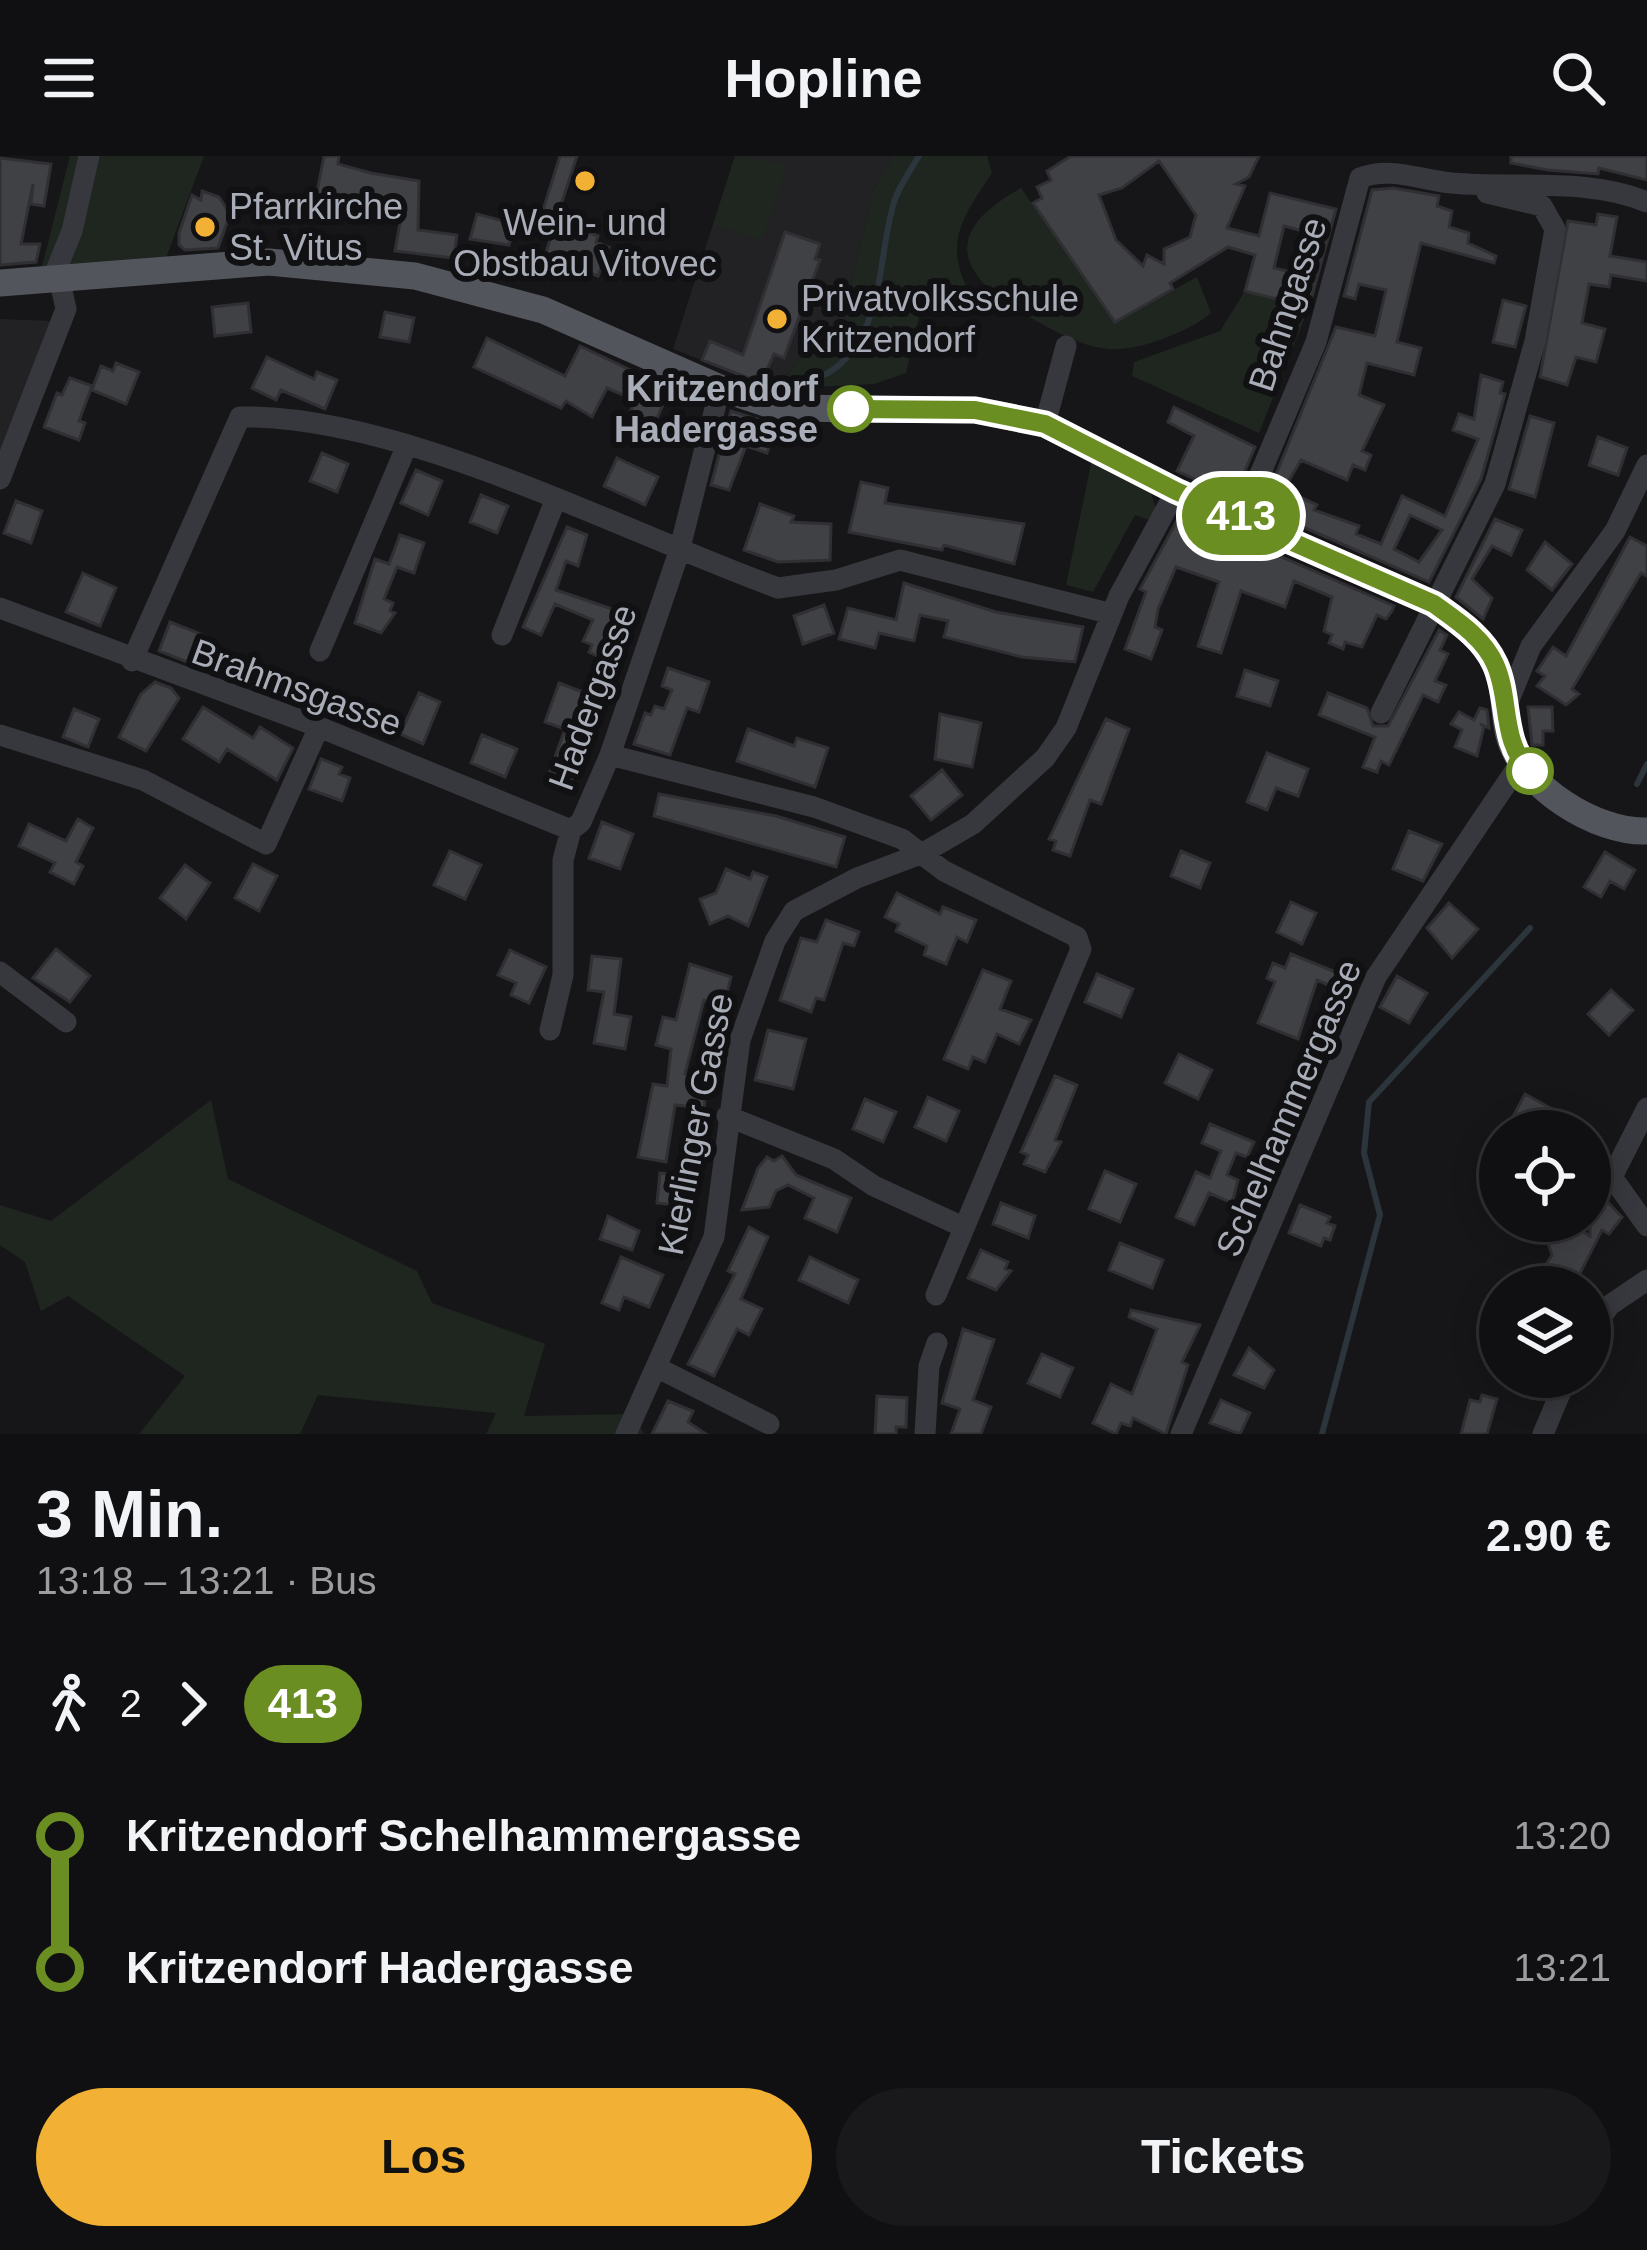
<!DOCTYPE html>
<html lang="de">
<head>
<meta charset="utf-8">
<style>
  :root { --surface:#101012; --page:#19191b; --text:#f1f3f6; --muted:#9c9d9f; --line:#303032; --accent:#f2b134 }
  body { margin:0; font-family:Helvetica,sans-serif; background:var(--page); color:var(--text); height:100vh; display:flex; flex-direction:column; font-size:45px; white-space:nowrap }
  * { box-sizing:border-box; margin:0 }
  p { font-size:39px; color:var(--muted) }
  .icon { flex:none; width:66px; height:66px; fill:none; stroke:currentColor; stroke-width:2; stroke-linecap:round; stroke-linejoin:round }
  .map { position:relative; height:1278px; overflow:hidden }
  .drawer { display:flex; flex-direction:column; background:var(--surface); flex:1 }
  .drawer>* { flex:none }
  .badge { padding:0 24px; border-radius:39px; font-size:42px; line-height:78px }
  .controls { position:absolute; left:1479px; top:954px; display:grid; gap:24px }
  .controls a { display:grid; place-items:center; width:132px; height:132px; border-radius:50%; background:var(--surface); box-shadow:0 6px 30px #0003,0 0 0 3px var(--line); font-size:60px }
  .map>.badge { position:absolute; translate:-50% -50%; box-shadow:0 0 0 6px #fff }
  .legs { display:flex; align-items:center; gap:18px; height:132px; padding:0 36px; font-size:39px }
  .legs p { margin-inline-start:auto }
  .summary { display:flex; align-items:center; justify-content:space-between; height:204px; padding:0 36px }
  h1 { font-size:66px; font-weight:700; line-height:90px }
  .cta { display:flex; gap:24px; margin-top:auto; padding:24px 36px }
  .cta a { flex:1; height:138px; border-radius:72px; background:var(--accent); color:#111; font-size:48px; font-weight:700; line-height:138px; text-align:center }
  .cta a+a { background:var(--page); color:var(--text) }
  ul { padding:0 36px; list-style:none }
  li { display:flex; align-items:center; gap:42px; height:132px; font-size:45px }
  li i { display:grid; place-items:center; width:18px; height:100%; margin:0 15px; background:currentColor }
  li i::after { content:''; width:30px; height:30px; margin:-15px; border:9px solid; border-radius:50%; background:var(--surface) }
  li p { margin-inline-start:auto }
  li:first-child i { background:linear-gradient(#0000 50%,currentColor 0) }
  li:last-child i { background:linear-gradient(currentColor 50%,#0000 0) }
  header { display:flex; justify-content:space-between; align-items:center; height:156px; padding:0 36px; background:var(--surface); font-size:54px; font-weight:700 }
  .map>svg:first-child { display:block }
  .built { fill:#222225 }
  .green { fill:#1e261f }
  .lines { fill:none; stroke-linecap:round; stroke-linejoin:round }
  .stream { stroke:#2c353c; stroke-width:6 }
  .building { fill:#404145; stroke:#303034; stroke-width:3; fill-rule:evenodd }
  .minor { stroke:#37383d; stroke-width:21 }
  .major { stroke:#53555c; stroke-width:27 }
  .line-1-casing { stroke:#fff; stroke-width:27 }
  .line-1 { stroke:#6b8e23; stroke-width:18 }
  .poi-dot { fill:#f2b134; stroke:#111113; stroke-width:4.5 }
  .stop-1-dot { fill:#fff; stroke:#6b8e23; stroke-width:6 }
  .labels { text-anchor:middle; stroke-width:12; stroke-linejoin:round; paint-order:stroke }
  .poi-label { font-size:36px; fill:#a8adb8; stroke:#111113; text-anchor:start }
  .street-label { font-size:36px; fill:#a8adb8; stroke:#111113 }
  .stop-label { font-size:36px; font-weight:bold; fill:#a8adb8; stroke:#111113; text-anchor:end }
</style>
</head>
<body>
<header><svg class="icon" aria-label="menu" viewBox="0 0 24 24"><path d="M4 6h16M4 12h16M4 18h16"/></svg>Hopline<svg class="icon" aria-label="search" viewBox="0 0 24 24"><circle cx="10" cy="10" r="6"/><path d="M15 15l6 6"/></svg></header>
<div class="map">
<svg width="1647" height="1278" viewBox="0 0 1647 1278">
  <rect width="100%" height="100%" fill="#161618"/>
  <path class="built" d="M735,0h157l-19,35 -33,139 -30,16 -34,43 -103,-40z
    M0,163l53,2 -53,129z"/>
  <path class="green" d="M70,0h134l-39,105 -124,9z
    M735,0l53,8 -26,76 -49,-15z
    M892,0h95l5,17c-27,41 -49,68 -24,116l-40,-10 -22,94 -32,11 -98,5 34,-43 30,-16 33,-139z
    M1021,32l94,134 82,-45 14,36c-22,19 -74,39 -103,36 -28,-3 -53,-18 -77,-31 -71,-40 -94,-84 -10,-130z
    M1245,135l64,16 -50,126 -127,-57 2,-14 86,-31z
    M1092,303l58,31 6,19 -6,11 -15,-5 -42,77 -27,-7z
    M211,944l17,79 189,92 15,32 113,41 -21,72 109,-2 11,20h-158l10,-21 -178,-18 -18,39h-161l46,-58 -117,-80 -27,15 -16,-49 -25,-17v-40l51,16z"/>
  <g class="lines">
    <path class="stream" d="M766,236c17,-18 52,0 81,-35 38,-45 31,-98 46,-151 4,-17 17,-35 26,-50
      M1637,628l10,-20
      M1322,1278l58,-219 -16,-62 5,-51 161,-174"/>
  </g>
  <path class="building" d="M324,0h15l-1,8 33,9 48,8 -1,49 39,5 -3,23 -59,-7 6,-34 -86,-15z
    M560,0h17l-19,58 -15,-4z
    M1071,0h188l-10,21 -13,7 9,2 -18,42 32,8 11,-43 66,16 -27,98 -64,-16 10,-36 -27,-8 -58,36 3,6 -58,33 -82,-119 9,-5 -5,-11 14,-7 -4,-9zM1159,5l37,54 -6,22 -26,12v15l-17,-9 -4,11 -27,-26 -17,-45 23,-7zM1284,70l37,10 -10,41 -37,-9z
    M1511,0h136v24l-48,-12 -1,6 -50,-4 -37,-7z
    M0,2l51,6 -7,42 -13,-2 2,-20 -12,60h19l-4,18 -36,3z
    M1393,32l46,8 -2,10 15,5 -3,16 20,6 -1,10 28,13 -2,7 -73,-20 -24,99 24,6 -7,27 -47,-12 -8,32 25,10 -22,46 9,4 -6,15 -12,-5 -6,15 -46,-20 -17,29 33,16 -3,5 45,16 -3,8 25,10 21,-48 43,20 33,-77 -25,-9 6,-16 15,5 7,-44 22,7 -3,11 5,1 -24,85 -52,103 -167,-73 74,-182 39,9 11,-46 -27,-6 -4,15 -11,-3 28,-106zM1410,359l32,15 -23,32 -25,-13z
    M202,35l17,6 11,17 -12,34 -33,2 -6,-5v-12l13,-38 9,5z
    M477,58l38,10 -6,21 -39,-6z
    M1598,58l19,3 -7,39 37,6v19l-36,-6 -2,12 -20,-3 -7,39 23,6 -9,33 -20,-5 -9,28 -27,-8 28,-156 28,4z
    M556,64l42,16 -2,6 13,5 -11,29 -53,-20z
    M785,76l35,12 -5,15 5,1 -36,98 -10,-4 -13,29 -59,-23 8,-19 33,14z
    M1503,144l23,6 -11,41 -22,-5z
    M248,147l3,29 -36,4 -3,-29z
    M385,156l29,6 -5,24 -29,-5z
    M487,182l78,38 15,-30 90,43 -17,38 -25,-10 7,-17 -28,-12 -15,29 -26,-16 -5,7 -87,-41z
    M267,201l47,22 3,-7 20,8 -12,29 -44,-19 -5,10 -24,-12z
    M116,207l23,9 -13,32 -34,-14 9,-24 12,5z
    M70,222l22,8 -13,35 6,2 -6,17 -35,-13 13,-34 5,2z
    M1174,251l81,40 -21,50 -57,-26 17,-35 -26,-14z
    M731,255l45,14 -9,28 -21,-7 -17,44 -18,-5z
    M1530,260l24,7 -19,74 -26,-8z
    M1598,281l29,11 -9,27 -29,-10z
    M322,297l26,11 -11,28 -27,-11z
    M617,302l41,19 -13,28 -41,-19z
    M416,314l26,11 -14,34 -27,-12z
    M861,326l27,6 -3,15 139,21 -10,40 -70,-19 -2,5 -93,-18z
    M481,339l27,11 -11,27 -27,-11z
    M16,345l26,10 -11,32 -27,-10z
    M760,348l34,12 -3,6 40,2 -1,36 -52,2 -34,-12z
    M1181,357l213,93 -2,5 -6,8 -9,-4 -15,32 -17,-5 -2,7 -14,-6 3,-8 -8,-4 8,-34 -38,-16 -9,26 -44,-16 -20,62 -23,-7 21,-64 -43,-15 -18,42 -3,18 7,3 -11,29 -26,-10 21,-57 -6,-3z
    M1495,363l27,11 -11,25 -19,-9 -20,33 20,19 -9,21 -27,-22z
    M567,371l20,8 -9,31 -12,-5 -10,29 62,21 -4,10 14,6 -12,27 -9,-4 -4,9 -14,-7 3,-7 -9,-4 10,-21 -38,-16 -14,31 -18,-8z
    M400,379l24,8 -10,30 -17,-6 -13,32 9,4 -3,8 5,2 -14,20 -26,-10 20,-64 14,5z
    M1630,381l17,9v30l-6,-3 -69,116 7,5 -13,11 -29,-19 8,-10 -8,-5 16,-24 13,9z
    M1545,386l27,22 -20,26 -25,-20z
    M83,417l33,15 -16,38 -34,-14z
    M904,427l92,29 87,15 -8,35 -53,-5 -78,-20 4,-16 -28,-6 -6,26 -35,-8 -4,15 -36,-9 9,-31 48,12z
    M824,449l10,28 -31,11 -9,-28z
    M170,466l36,14 -11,29 -36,-14z
    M1439,474l8,5 -7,15 8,4 -13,27 11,4 -8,17 -15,-7 -34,70 -8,-4 -4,11 -14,-5 12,-30 -56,-22 9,-22 39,15 6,18h15z
    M668,512l41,14 -10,30 -12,-4 -17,47 -36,-11 11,-31 6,2 4,-9 9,3 8,-19 -10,-4z
    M1245,514l33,11 -8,25 -33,-10z
    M155,526l16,6 8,10 -33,53 -27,-14 22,-43z
    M559,527l39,15 -26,81 -22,-8 15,-42 -20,-7z
    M419,537l21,9 -17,42 -23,-10z
    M203,551l50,31 7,-11 33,21 -16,32 -50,-31 -8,13 -36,-23z
    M1528,551h24l1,24h-10v14h-11z
    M1480,552l7,2 2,18 -9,-4 4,2 -7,30 -22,-9 7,-17 -11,-6 8,-12 15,8z
    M74,553l25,10 -11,28 -25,-10z
    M940,558l41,9 -9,44 -37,-8z
    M1106,563l23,10 -28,75 -11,-4 -20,56 -17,-6 3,-9 -7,-2z
    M748,573l46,17 3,-8 31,10 -13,39 -78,-26z
    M482,579l35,14 -12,28 -34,-14z
    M1267,597l41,16 -10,27 -22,-8 -9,22 -20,-8z
    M321,603l21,8 -3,7 11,4 -8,23 -33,-12z
    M942,614l20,25 -31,25 -20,-24z
    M659,638l117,22 69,21 -9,30 -182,-51z
    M78,663l15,9 -17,34 7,4 -9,18 -24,-12 5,-9 -36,-17 10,-22 37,17z
    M602,666l31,12 -13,35 -31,-11z
    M1409,675l33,13 -19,37 -30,-12z
    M450,695l31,14 -16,34 -31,-14z
    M1181,695l29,12 -10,25 -29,-12z
    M1605,696l30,18 -11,19 -14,-8 -9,16 -17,-10z
    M253,708l24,12 -18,35 -24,-13z
    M185,709l25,18 -24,36 -26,-21z
    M726,713l24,10 3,-7 14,5 -19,49 -20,-10 -18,8 -10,-25 16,-6z
    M897,737l43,21 3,-7 33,13 -9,22 -10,-5 -11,27 -22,-9 3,-9 -31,-15 3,-7 -14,-7z
    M1291,746l25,11 -14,31 -25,-12z
    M1449,747l29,26 -26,29 -25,-30z
    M826,764l33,12 -5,14 -11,-3 -19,57 -8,-2 -5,14 -31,-12 21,-62 16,4z
    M56,793l34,27 -20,26 -37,-24z
    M510,794l36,17 -17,36 -18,-8 5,-12 -18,-8z
    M1291,798l52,21 2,-5 16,5 -9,20 -35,-15 -19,59 -40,-16 17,-41 -8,-4 6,-15 12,5z
    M592,800l29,3 -7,55 17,3 -6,32 -31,-6 10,-51 -16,-2z
    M690,808l41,13 -7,28 -20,-5 -19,74 23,2 -4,32 -29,-3 -9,57 -28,-5 15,-73 14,2 4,-37 -15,-4 7,-28 13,3z
    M983,814l28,11 -11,28 31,11 -12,24 -22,-10 -12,28 -12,-5 -5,12 -24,-10z
    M1097,818l36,15 -12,28 -36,-15z
    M1397,820l30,17 -18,30 -29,-16z
    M1611,834l22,20 -24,25 -21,-21z
    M768,874l38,9 -13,50 -38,-9z
    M1179,898l33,16 -14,29 -33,-16z
    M1055,920l22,9 -22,55 6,2 -16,30 -21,-8 4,-9 -7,-3z
    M1525,938l40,22 -8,15 -49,-5z
    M928,941l31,14 -13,30 -31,-14z
    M865,943l31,13 -13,30 -30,-13z
    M1210,968l44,18 -7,15 -11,-4 -9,22 11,5 -6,23 -23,-10 -15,32 -18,-8 20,-45 14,6 11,-27 -19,-8z
    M782,1000l14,19 55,23 -14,34 -32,-14 9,-20 -26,-13 -12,6 -7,16 -27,3 16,-42 9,-11 7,4z
    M1105,1015l31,13 -16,38 -31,-13z
    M660,1017l36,4 -3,30 -36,-4z
    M1590,1028l32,33 -13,17 -7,-4 -29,57h-41l20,-32 -5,-15 10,-16 10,-3 23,15z
    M1001,1047l34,13 -7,22 -35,-14z
    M1300,1049l30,12 -3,6 8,3 -5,14 -6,-2 -3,8 -32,-13z
    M608,1060l31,15 -7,19 -32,-11z
    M749,1071l19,10 -27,62 21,10 -13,26 -12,-6 -23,47 -26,-12 47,-90 -7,-3z
    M1120,1087l43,17 -11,28 -43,-18z
    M981,1094l27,12 -3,7 6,2 -15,19 -28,-12z
    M621,1101l42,18 -14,32 -25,-10 -5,13 -17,-7z
    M810,1101l48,23 -10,23 -49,-23z
    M1131,1154l69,15 -18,37 6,3 -22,69 -33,-16 -3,8 -9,-3 -5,11 -23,-11 18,-39 21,10 25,-65 -28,-12z
    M963,1173l31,11 -21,60 18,7 -10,27h-30l9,-25 -18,-6z
    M1249,1192l25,22 -10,18 -30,-13z
    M1042,1198l31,14 -13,29 -32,-14z
    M1482,1239l15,4 -10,35h-26l9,-34 10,2z
    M877,1240l30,2 -1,29h-10v7h-21z
    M1221,1244l29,13 -10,21 -30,-11z
    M668,1245l25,10 -5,11 18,12h-54z"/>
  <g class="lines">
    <path class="minor" d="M1045,268l21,-78
      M0,323l66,-170 -9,-41 15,-37 17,-75
      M1242,361l74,-175 44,-164c29,-12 61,2 92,5 64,6 134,-6 195,19
      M0,452l319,119 252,103
      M502,479l53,-134
      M320,495l87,-206
      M132,505l108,-244c161,-3 383,115 538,171l58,-8 64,-20 212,54
      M1506,551l25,-61 84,-115 32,-66
      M1381,557l114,-229 40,-143 20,-112 -13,-23 -55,-13
      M0,579l143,45 123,64 53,-117
      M610,599l204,52 88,32 42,32 133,66 4,12 -145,346
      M0,816l66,50
      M550,874l13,-55v-115l8,-30 10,-8 29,-67 69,-203 41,-164
      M1647,952l-35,69 35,49
      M727,960l107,43 40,27 87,40
      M1590,1175l20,-26 37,-25
      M656,1211l113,57
      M626,1278l88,-197 26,-197 35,-99 19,-30 63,-33 66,-25 50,-29 72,-66 21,-30 53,-132 57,-105
      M925,1278l4,-68 8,-23
      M1181,1278l195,-457 145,-215
      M1543,1278l24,-57"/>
    <path class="major" d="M0,127l269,-21 146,14 128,34 177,78 61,20 194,2 70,14 131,67 258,113c22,15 47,32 60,58 12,22 9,49 15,73 13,52 87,98 138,96"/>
  </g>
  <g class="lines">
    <defs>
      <path id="line-1" d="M851,253l124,1 70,14 131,67 258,113c22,16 49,33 61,60 16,35 5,77 35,107"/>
    </defs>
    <use href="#line-1" class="line-1-casing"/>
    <use href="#line-1" class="line-1"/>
  </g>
  <g class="poi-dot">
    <circle cx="585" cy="25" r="12"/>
    <circle cx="205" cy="71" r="12"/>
    <circle cx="777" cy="163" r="12"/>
  </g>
  <g class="stop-1-dot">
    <circle cx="851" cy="253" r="21"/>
    <circle cx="1530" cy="615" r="21"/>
  </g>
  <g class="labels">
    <g class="poi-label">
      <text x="229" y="63">Pfarrkirche<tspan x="229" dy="41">St. Vitus</tspan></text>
      <text x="585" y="79" text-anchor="middle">Wein- und<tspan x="585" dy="41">Obstbau Vitovec</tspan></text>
      <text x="801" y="155">Privatvolksschule<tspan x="801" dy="41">Kritzendorf</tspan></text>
    </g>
    <g class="street-label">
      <text transform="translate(1287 148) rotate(-72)" y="13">Bahngasse</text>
      <text transform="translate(297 531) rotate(20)" y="13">Brahmsgasse</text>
      <text transform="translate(592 541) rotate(-70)" y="13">Hadergasse</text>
      <text transform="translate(1288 952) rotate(-67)" y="13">Schelhammergasse</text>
      <text transform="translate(695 968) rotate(-79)" y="13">Kierlinger Gasse</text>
    </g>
    <g class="stop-label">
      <text x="818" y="245">Kritzendorf<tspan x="818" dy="41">Hadergasse</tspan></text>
    </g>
  </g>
</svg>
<div class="controls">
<a><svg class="icon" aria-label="locate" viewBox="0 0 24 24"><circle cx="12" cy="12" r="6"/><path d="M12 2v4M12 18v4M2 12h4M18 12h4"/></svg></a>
<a><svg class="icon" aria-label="layers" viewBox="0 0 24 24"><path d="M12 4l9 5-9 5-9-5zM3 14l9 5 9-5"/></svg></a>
</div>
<b class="badge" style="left:1241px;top:360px;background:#6b8e23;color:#fff">413</b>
</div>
<section class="drawer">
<div class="summary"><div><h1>3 Min.</h1><p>13:18 – 13:21 · Bus</p></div><b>2.90 €</b></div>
<div class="legs"><svg class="icon" aria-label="walk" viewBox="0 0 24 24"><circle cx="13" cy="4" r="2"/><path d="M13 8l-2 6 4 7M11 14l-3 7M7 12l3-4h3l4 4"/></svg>2<svg class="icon" aria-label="forward" viewBox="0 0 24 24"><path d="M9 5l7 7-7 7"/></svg><b class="badge" style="background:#6b8e23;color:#fff">413</b></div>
<ul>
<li><i style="color:#6b8e23"></i><b>Kritzendorf Schelhammergasse</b><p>13:20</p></li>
<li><i style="color:#6b8e23"></i><b>Kritzendorf Hadergasse</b><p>13:21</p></li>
</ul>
<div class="cta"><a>Los</a><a>Tickets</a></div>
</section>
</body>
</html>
